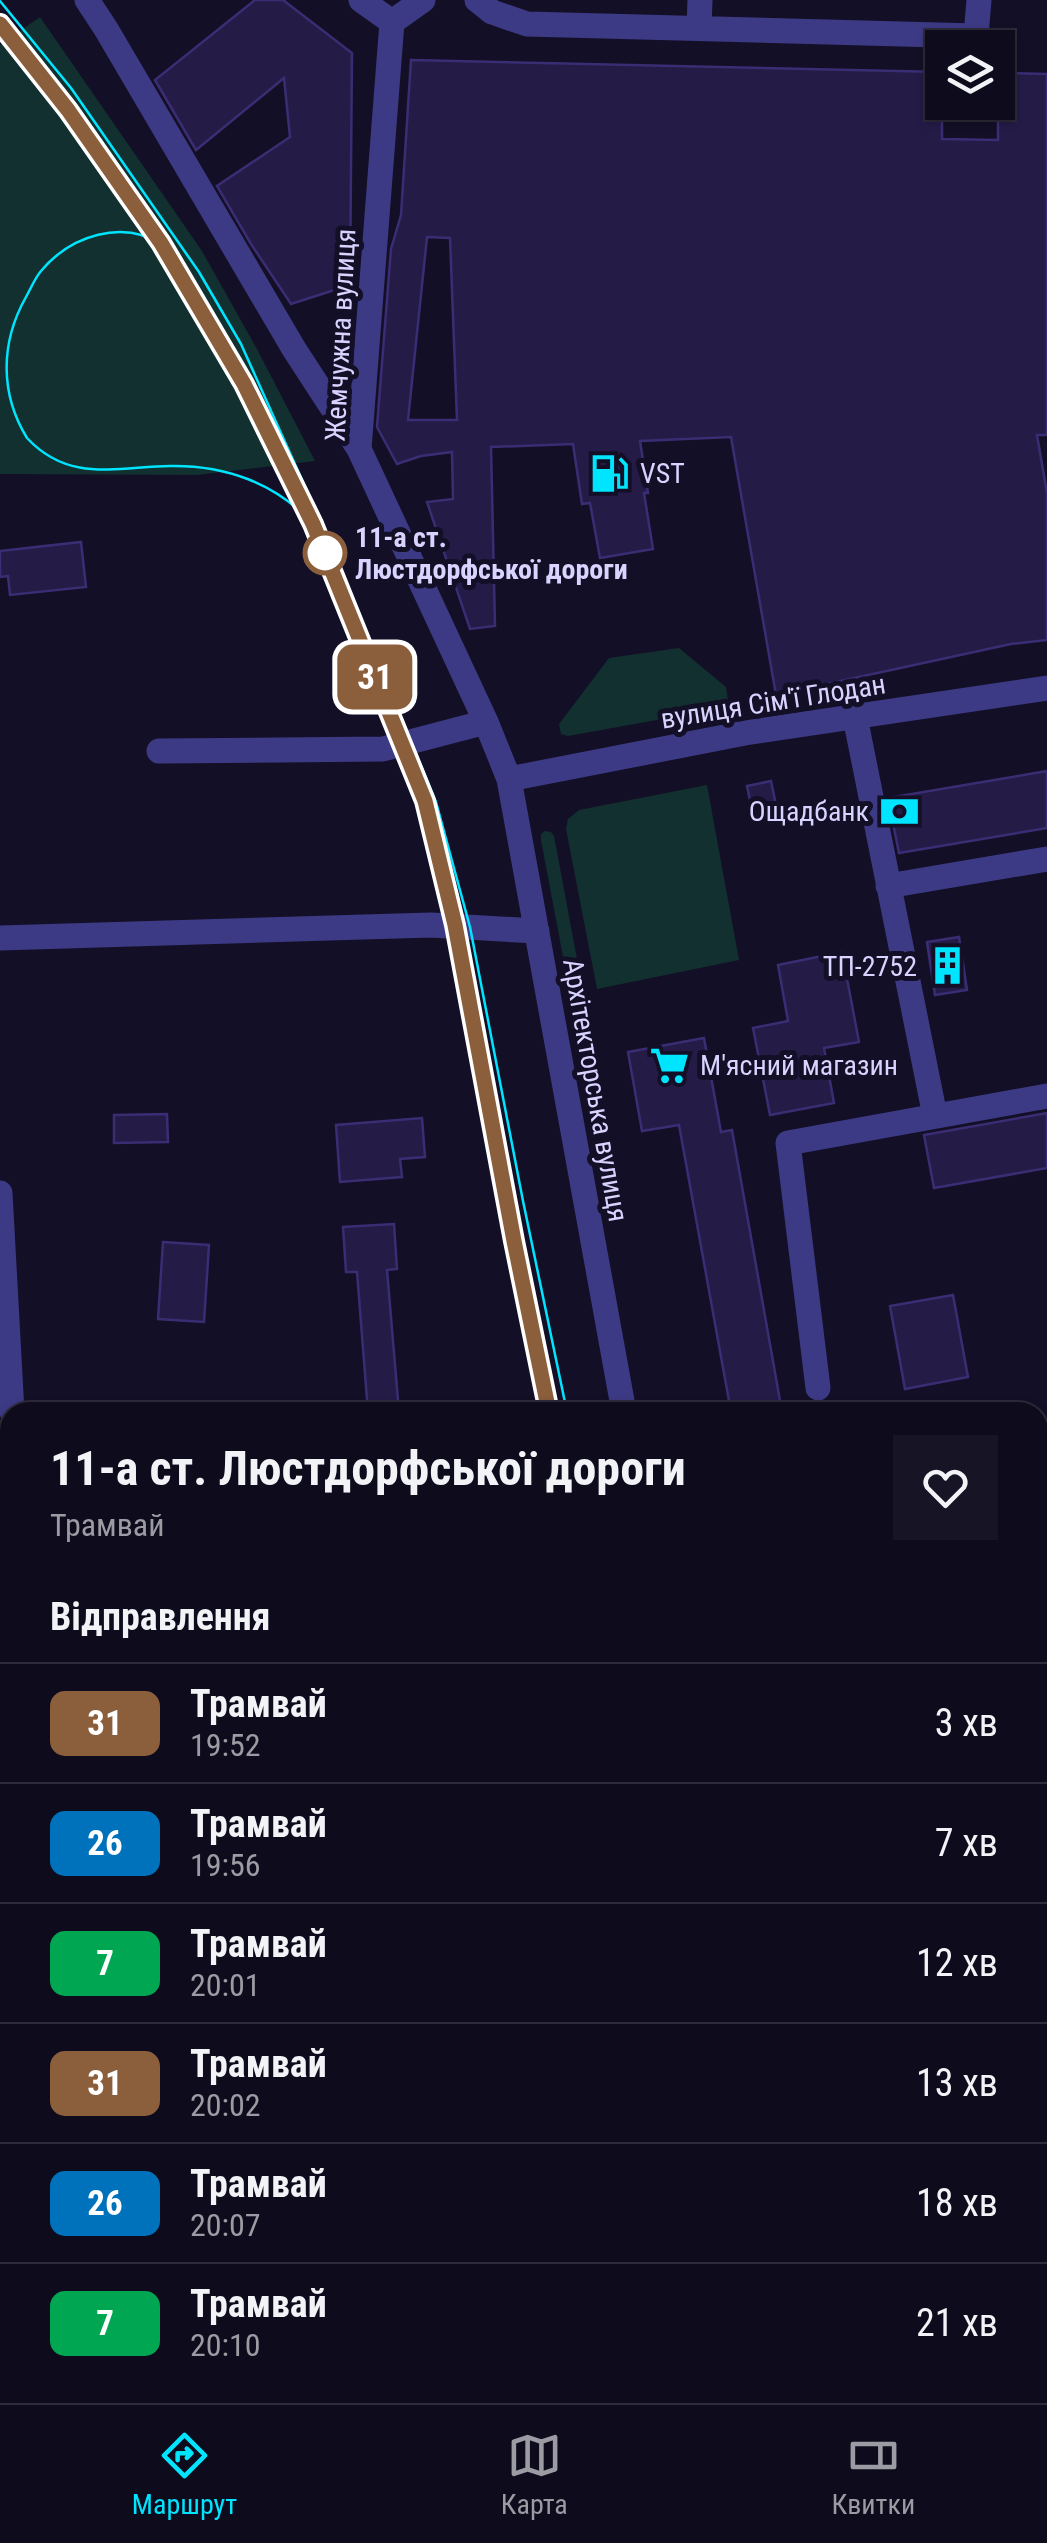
<!DOCTYPE html>
<html lang="uk">
<head>
<meta charset="utf-8">
<style>
  :root { --surface:#0e0b1c; --page:#171425; --text:#f1f3f6; --muted:#9b9ba3; --line:#2e2b3b; --accent:#00e5ff }
  body { margin:0; font-family:"Roboto Condensed",sans-serif; background:var(--page); color:var(--text); height:100vh; display:flex; flex-direction:column; font-size:38px; white-space:nowrap }
  * { box-sizing:border-box; margin:0 }
  p { font-size:32px; color:var(--muted) }
  .icon { flex:none; width:55px; height:55px; fill:none; stroke:currentColor; stroke-width:2; stroke-linecap:round; stroke-linejoin:round }
  .map { position:relative; flex:1; overflow:hidden }
  .sheet { position:absolute; left:0px; top:1402px; width:1048px; height:1002px; display:flex; flex-direction:column; background:var(--surface); border-radius:30px 30px 0 0; box-shadow:0 2px 8px #0004,0 0 0 2px var(--line) }
  .sheet>* { flex:none }
  .badge { padding:0 20px; border-radius:15px; font-size:35px; line-height:65px }
  .buttons { position:absolute; left:925px; top:30px; display:grid; gap:20px }
  .buttons a { display:grid; place-items:center; width:90px; height:90px; border-radius:0px; background:var(--surface); box-shadow:0 2px 8px #0004,0 0 0 2px var(--line); font-size:50px }
  .map>.badge { position:absolute; translate:-50% -50%; box-shadow:0 0 0 5px #fff }
  h2 { padding:0 50px; font-size:38px; line-height:90px }
  .round { display:grid; place-items:center; flex:none; width:105px; height:105px; border-radius:0px; background:var(--page) }
  .overview { display:flex; align-items:center; justify-content:space-between; height:170px; padding:0 50px }
  h1 { font-size:48px; font-weight:700; line-height:75px }
  ul { padding:0; list-style:none }
  li { display:flex; align-items:center; gap:30px; height:120px; padding:0 50px; border-top:2px solid var(--line) }
  li div { flex:1 }
  li b { display:block; font-size:38px }
  li em { font-style:normal }
  li .badge { min-width:110px; font-weight:700; text-align:center }
  .menu { display:flex; justify-content:space-around; align-items:center; height:140px; border-top:2px solid var(--line); background:var(--surface); font-size:28px; color:var(--muted) }
  .menu a { display:grid; justify-items:center; gap:5px }
  .menu .on { color:var(--accent) }
  .map>svg:first-child { display:block }
  .green { fill:#12302f }
  .building { fill:#241b47; stroke:#3b2d73; stroke-width:2.5; fill-rule:evenodd }
  .lines { fill:none; stroke-linecap:round; stroke-linejoin:round }
  .minor { stroke:#3d3a85; stroke-width:25 }
  .tram { stroke:#00e5ff; stroke-width:2.5 }
  .line-casing { stroke:#fff; stroke-width:22 }
  .line { stroke:#8b5e3c; stroke-width:15 }
  .stop-dot { fill:#fff; stroke:#8b5e3c; stroke-width:5 }
  .labels { text-anchor:middle; stroke-width:10; stroke-linejoin:round; paint-order:stroke }
  .street-label { font-size:28px; fill:#d9d4ff; stroke:#130f26 }
  .poi-label { font-size:28px; fill:#d9d4ff; stroke:#130f26; text-anchor:start }
  .stop-label { font-size:28px; font-weight:bold; fill:#d9d4ff; stroke:#130f26; text-anchor:start }
</style>
</head>
<body>
<div class="map">
<svg width="1047" height="2403" viewBox="0 0 1047 2403">
  <rect width="100%" height="100%" fill="#130f26"/>
  <path class="green" d="M40,17l162,234 55,98 58,112 -118,14 -197,-1v-429z
    M679,648l47,39 3,20 -161,29 -7,-2 -2,-10 50,-66z
    M707,785l32,175 -142,29 -31,-160 2,-10 11,-9z
    M545,831l6,1 3,4 29,155 -13,3 -29,-154v-6z"/>
  <path class="building" d="M255,0h28l69,53 -2,232 -59,19 -40,-60 -34,-58 73,-49 -6,-59 -88,72 -41,-70z
    M411,60l531,12v67l56,1v-67l49,1v361h-10l10,58v147l-36,4 -235,51 -45,-258 -91,4 8,52h-4l9,56 -53,9 -10,-55 -8,1 -9,-60 -82,3 4,179 -25,3 -43,-127 26,-3 -1,-47 -31,4 -24,8 -20,-37 14,-178 10,-34zM427,237l23,1 7,182h-49z
    M81,542l5,45 -76,8 -2,-19 -8,1v-26z
    M1047,771v57l-148,25 -11,-55z
    M771,781l7,34 -24,5 -7,-34z
    M959,937l8,53 -32,5 -8,-53z
    M842,952l17,90 -35,6 10,55 -64,12 -17,-87 35,-7 -10,-56z
    M704,1038l17,94 11,-2 50,282h-51l-52,-287 -37,6 -14,-79z
    M1047,1113v55l-113,20 -10,-53z
    M167,1114l1,28 -54,1v-28z
    M422,1118l3,39 -25,2 2,18 -62,5 -4,-57z
    M394,1224l3,45 -10,1 12,142h-31l-11,-140h-11l-3,-45z
    M163,1242l46,3 -5,77 -46,-3z
    M953,1295l15,82 -63,12 -15,-83z"/>
  <g class="lines">
    <path class="minor" d="M87,0l19,29 188,320 65,100 127,273 23,57 115,633
      M477,0l15,12 35,12 449,12 3,-36
      M392,22l31,-22
      M699,28l1,-28
      M359,449l33,-427 -31,-22
      M855,717l80,399
      M159,751l224,-2 103,-27
      M509,779l236,-46 302,-45
      M888,886l159,-27
      M0,938l431,-13 106,6
      M0,1193l12,219
      M818,1388l-30,-245 259,-47
      M1038,1477l9,-2
      M1038,1630l9,-2
      M0,1640h10
      M1038,2174l9,-2
      M321,2395l3,8
      M793,2395l1,8
      M996,2395l2,8"/>
    <path class="tram" d="M0,1l71,87 128,184 42,72 62,138 133,320 34,125 53,274 44,211
      M22,51l58,75
      M151,229l100,167
      M163,245c-40,-26 -92,-10 -122,26 -6,7 -10,17 -15,26 -26,46 -26,97 1,141 42,45 89,29 143,28 55,-1 106,17 143,58
      M472,1015l42,226 35,171
      M714,2395l1,8
      M736,2395l1,8"/>
  </g>
  <g class="lines">
    <defs>
      <path id="line" d="M0,24l68,86 93,133 83,141 69,140 112,277 30,124 59,316 35,171"/>
    </defs>
    <use href="#line" class="line-casing"/>
    <use href="#line" class="line"/>
  </g>
  <defs>
    <symbol id="fuel-bare" viewBox="-9 -9 18 18"><path d="M-5.5-6h7V0h2V4h1.3V-2.5L3-4.5l.8-.8L6-3V5H2.5V1h-1V6h-7ZM-4.2-4.7v3.2H.2V-4.7Z" fill="#00e5ff" stroke="#130f26" stroke-width="2.5" paint-order="stroke"/></symbol>
    <symbol id="bank-bare" viewBox="-9 -9 18 18"><path d="M-6-4H6V4H-6ZM0-2.3a2.3 2.3 0 1 0 0 4.6a2.3 2.3 0 1 0 0-4.6Z" fill="#00e5ff" stroke="#130f26" stroke-width="2.5" paint-order="stroke"/></symbol>
    <symbol id="building-bare" viewBox="-9 -9 18 18"><path d="M-4-6H4V6H1V3H-1V6H-4ZM-2.5-4.3h1.7v1.8h-1.7ZM.8-4.3h1.7v1.8H.8ZM-2.5-1h1.7V.8h-1.7ZM.8-1h1.7V.8H.8Z" fill="#00e5ff" stroke="#130f26" stroke-width="2.5" paint-order="stroke"/></symbol>
    <symbol id="supermarket-bare" viewBox="-9 -9 18 18"><path d="M-6-5.5h2.5l.6 2H6L4.5 2H-2.5L-4.4-4H-6ZM-1.5 3.2a1.3 1.3 0 1 0 .1 0ZM3 3.2a1.3 1.3 0 1 0 .1 0Z" fill="#00e5ff" stroke="#130f26" stroke-width="2.5" paint-order="stroke"/></symbol>
  </defs>
  <g fill-rule="evenodd">
    <use href="#fuel-bare" x="582" y="446" width="55" height="55"/>
    <use href="#bank-bare" x="872" y="784" width="55" height="55"/>
    <use href="#building-bare" x="920" y="938" width="55" height="55"/>
    <use href="#supermarket-bare" x="642" y="1038" width="55" height="55"/>
  </g>
  <circle class="stop-dot" cx="325" cy="553" r="20"/>
  <g class="labels">
    <g class="street-label">
      <text transform="translate(340 335) rotate(-87)" y="10">Жемчужна вулиця</text>
      <text transform="translate(773 701) rotate(-9)" y="10">вулиця Сім'ї Глодан</text>
      <text transform="translate(596 1090) rotate(80)" y="10">Архітекторська вулиця</text>
    </g>
    <g class="poi-label">
      <text x="640" y="483">VST</text>
      <text x="869" y="821" text-anchor="end">Ощадбанк</text>
      <text x="917" y="976" text-anchor="end">ТП-2752</text>
      <text x="700" y="1075">М'ясний магазин</text>
    </g>
    <g class="stop-label">
      <text x="355" y="547">11-а ст.<tspan x="355" dy="32">Люстдорфської дороги</tspan></text>
    </g>
  </g>
</svg>
<div class="buttons">
<a><svg class="icon" aria-label="layers" viewBox="0 0 24 24"><path d="M12 4l9 5-9 5-9-5zM3 14l9 5 9-5"/></svg></a>
</div>
<b class="badge" style="left:375px;top:677px;background:#8b5e3c;color:#fff">31</b>
<section class="sheet">
<div class="overview"><div><h1>11-а ст. Люстдорфської дороги</h1><p>Трамвай</p></div><a class="round"><svg class="icon" aria-label="heart" viewBox="0 0 24 24"><path d="M12 20l-8-8c-3-5 5-10 8-4 3-6 11-1 8 4z"/></svg></a></div>
<h2>Відправлення</h2>
<ul>
<li><span class="badge" style="background:#8b5e3c;color:#fff">31</span><div><b>Трамвай</b><p>19:52</p></div><em>3 хв</em></li>
<li><span class="badge" style="background:#0072bc;color:#fff">26</span><div><b>Трамвай</b><p>19:56</p></div><em>7 хв</em></li>
<li><span class="badge" style="background:#00a651;color:#fff">7</span><div><b>Трамвай</b><p>20:01</p></div><em>12 хв</em></li>
<li><span class="badge" style="background:#8b5e3c;color:#fff">31</span><div><b>Трамвай</b><p>20:02</p></div><em>13 хв</em></li>
<li><span class="badge" style="background:#0072bc;color:#fff">26</span><div><b>Трамвай</b><p>20:07</p></div><em>18 хв</em></li>
<li><span class="badge" style="background:#00a651;color:#fff">7</span><div><b>Трамвай</b><p>20:10</p></div><em>21 хв</em></li>
</ul>
</section>
</div>
<nav class="menu">
<a class="on"><svg class="icon" aria-label="directions" viewBox="0 0 24 24"><path d="M12 3l9 9-9 9-9-9zM9 14v-3h6M13 9l2 2-2 2"/></svg>Маршрут</a>
<a><svg class="icon" aria-label="map" viewBox="0 0 24 24"><path d="M3 6l6-2 6 2 6-2v14l-6 2-6-2-6 2zM9 4v14M15 6v14"/></svg>Карта</a>
<a><svg class="icon" aria-label="tickets" viewBox="0 0 24 24"><path d="M3 7h18v10H3zM15 7v10"/></svg>Квитки</a>
</nav>
</body>
</html>
